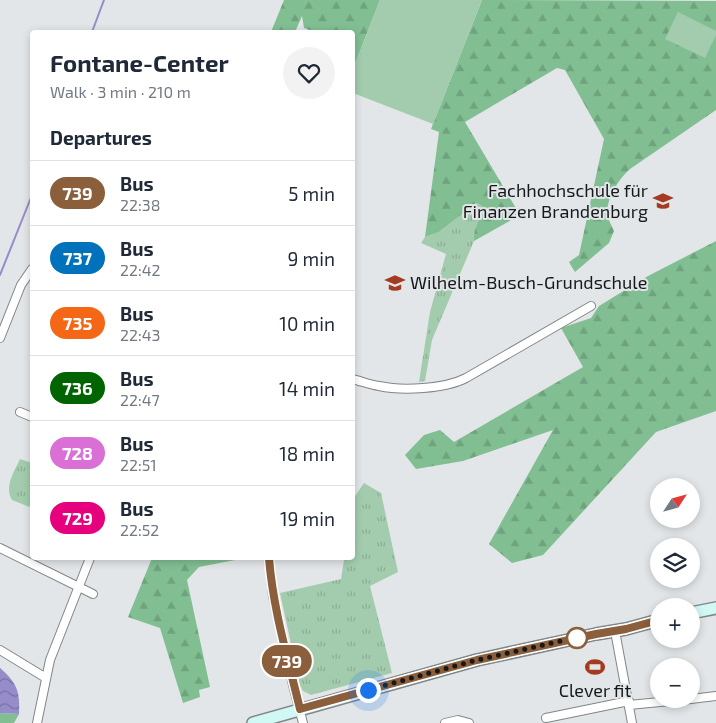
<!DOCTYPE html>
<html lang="en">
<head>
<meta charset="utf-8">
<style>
  :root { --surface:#fff; --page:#f2f2f3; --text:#1f2937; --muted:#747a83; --line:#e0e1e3 }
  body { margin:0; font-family:"Exo 2",sans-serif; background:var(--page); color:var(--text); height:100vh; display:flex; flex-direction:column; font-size:19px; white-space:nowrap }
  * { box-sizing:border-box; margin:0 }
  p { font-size:16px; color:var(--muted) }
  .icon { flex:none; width:28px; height:28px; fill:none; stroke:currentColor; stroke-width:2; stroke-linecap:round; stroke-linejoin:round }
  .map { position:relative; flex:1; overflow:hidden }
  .drawer { position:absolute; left:30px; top:30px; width:325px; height:530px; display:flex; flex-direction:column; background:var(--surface); border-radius:5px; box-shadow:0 2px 8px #0003 }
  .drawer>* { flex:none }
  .badge { padding:0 10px; border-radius:16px; font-size:18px; line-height:32px }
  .needle { width:32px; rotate:54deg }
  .fabs { position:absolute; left:650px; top:478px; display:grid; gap:10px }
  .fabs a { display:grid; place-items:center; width:50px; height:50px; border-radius:50%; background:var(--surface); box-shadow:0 2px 8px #0003; font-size:25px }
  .you { position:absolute; width:25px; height:25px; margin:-12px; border:4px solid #fff; border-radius:50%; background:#1a73e8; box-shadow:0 0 0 8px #1a73e833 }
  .map>.badge { position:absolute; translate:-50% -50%; box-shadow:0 0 0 2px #fff }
  h2 { padding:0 20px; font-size:19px; line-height:45px }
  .round { display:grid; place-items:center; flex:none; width:52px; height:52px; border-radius:26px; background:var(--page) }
  .headline { display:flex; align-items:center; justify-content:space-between; height:85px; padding:0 20px }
  h1 { font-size:24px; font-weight:700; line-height:38px }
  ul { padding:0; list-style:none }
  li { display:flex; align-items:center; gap:15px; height:65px; padding:0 20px; border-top:1px solid var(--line) }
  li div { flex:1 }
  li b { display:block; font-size:19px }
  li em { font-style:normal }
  li .badge { min-width:55px; font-weight:700; text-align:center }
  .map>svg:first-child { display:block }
  .grass { fill:url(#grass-tufts) }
  .forest { fill:url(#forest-firs) }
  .pitch { fill:#a3ccae }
  .water { fill:url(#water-waves) }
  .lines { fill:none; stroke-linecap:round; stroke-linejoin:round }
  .stream { stroke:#968cca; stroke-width:2 }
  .minor-casing { stroke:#818687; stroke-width:10 }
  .secondary-casing { stroke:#818687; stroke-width:14 }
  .minor { stroke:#fff; stroke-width:8 }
  .secondary { stroke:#d0f9f6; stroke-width:11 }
  .line-casing { stroke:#fff; stroke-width:11 }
  .line { stroke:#8b5e3c; stroke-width:8 }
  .walk { stroke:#171819; stroke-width:5; stroke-dasharray:0 9 }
  .stop-dot { fill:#fff; stroke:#8b5e3c; stroke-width:2.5 }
  .labels { text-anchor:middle; stroke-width:4; stroke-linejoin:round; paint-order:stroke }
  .poi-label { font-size:18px; fill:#171819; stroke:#e2e6e8; text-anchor:end }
</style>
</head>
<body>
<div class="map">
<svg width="716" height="723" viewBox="0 0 716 723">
  <defs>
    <pattern id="grass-tufts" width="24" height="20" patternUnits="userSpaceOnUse" patternTransform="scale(1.25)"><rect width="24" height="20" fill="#a3ccae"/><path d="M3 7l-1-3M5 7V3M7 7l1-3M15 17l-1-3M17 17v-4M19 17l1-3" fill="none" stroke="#8cae95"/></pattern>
    <pattern id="forest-firs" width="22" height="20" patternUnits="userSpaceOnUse" patternTransform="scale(1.25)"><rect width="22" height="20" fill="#81bf93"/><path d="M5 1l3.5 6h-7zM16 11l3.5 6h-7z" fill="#6fa37e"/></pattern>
    <pattern id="water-waves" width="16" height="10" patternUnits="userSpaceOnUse" patternTransform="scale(1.25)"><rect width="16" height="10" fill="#968cca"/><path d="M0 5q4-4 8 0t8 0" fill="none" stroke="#7971a3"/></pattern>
  </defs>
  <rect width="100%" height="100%" fill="#e2e6e8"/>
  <path class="grass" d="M476,203c15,5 5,13 1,21 -3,6 -3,11 -3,17l-42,99 -7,41 -6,1 11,-70 16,-58 -25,-11 4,-6 14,-5z
    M20,459l12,4v45l-20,-8c-8,-13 2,-28 8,-41z
    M364,483l17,10 17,79 -28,14 22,87 -81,22 -8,-4 -3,-6 -20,-92 61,-14 3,-19 -7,-2h15l1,-59z"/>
  <path class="forest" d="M284,0h96l-27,69 -1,-37h-37l-11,-4 -2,-12 -7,16h-24z
    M482,0l234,1v109l-86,59c-12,11 -22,27 -23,43 0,6 5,14 7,19l-5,12 -34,29 -6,-10 10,-7 25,-116 -39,-69 -8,-2 -92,54 55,93 -46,26c0,-6 0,-11 3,-17 3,-8 14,-16 -1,-21l-37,29 -14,5 14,-105 -8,-3z
    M716,241v170l-60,21 -113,123 -31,8 -23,-19 64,-114 -90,31 -47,8 -11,-14 19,-20 16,-5 14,12 129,-75 -22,-39 30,-10 8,-12 49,-30z
    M152,558h82l1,2 -36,7 -12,13 23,107 -11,3 1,7 -17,6 -23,-75 -32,-11z
    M0,713l19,1 -5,9h-14z"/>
  <path class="pitch" d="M380,0h102l-49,124 -80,-31v-24z
    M678,12l38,19v4l-11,23 -40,-19z"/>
  <path class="water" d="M0,668c17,15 20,23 19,46l-19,-1z"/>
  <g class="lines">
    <path class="stream" d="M92,32l12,-32
      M0,275l32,-80"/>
    <defs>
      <path id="minor" d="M0,338l21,-53 11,-16
        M352,379c9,2 18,6 27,7 23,5 66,3 87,-8l125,-72
        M20,412l12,5
        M0,548l93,46
        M269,558l4,38 20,89 10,38
        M615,631l17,92
        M0,650l46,28
        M691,699l25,-3
        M629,705l62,-6
        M546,718l83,-17
        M37,723l13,-63 40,-102
        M445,723l13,-3 11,3"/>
      <path id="secondary" d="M691,613l25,-5
        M253,723l224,-63 119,-26 30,-5 33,-9"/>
    </defs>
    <use href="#minor" class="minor-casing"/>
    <use href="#secondary" class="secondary-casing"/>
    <use href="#minor" class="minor"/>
    <use href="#secondary" class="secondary"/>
  </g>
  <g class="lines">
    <defs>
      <path id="line" d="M269,558c4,51 19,101 31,151l177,-49 119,-26 30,-5 33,-9"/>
    </defs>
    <use href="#line" class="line-casing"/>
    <use href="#line" class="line"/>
    <path class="walk" d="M368,690l109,-30 102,-23 -2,1"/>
  </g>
  <defs>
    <symbol id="university-bare" viewBox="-9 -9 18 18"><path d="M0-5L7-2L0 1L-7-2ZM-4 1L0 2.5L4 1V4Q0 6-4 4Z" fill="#a43b21" stroke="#e2e6e8" stroke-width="2.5" paint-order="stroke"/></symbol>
    <symbol id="school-bare" viewBox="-9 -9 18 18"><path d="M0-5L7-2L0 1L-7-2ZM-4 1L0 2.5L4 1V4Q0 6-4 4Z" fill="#a43b21" stroke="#e2e6e8" stroke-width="2.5" paint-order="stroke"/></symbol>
    <symbol id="stadium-bare" viewBox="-9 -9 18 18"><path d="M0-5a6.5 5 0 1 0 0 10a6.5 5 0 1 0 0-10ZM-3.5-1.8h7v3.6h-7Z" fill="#a43b21" stroke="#e2e6e8" stroke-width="2.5" paint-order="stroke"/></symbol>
  </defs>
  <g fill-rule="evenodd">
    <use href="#university-bare" x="649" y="187" width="28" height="28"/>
    <use href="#school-bare" x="381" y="269" width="28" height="28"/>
    <use href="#stadium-bare" x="581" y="653" width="28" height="28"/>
  </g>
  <circle class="stop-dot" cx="577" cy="638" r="10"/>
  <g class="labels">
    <g class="poi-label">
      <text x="648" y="197">Fachhochschule für<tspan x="648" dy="21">Finanzen Brandenburg</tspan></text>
      <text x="410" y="289" text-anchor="start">Wilhelm-Busch-Grundschule</text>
      <text x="595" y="697" text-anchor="middle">Clever fit</text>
    </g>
  </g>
</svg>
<div class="fabs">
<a><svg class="needle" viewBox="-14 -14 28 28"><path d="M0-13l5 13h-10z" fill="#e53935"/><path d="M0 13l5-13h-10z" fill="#747a83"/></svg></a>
<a><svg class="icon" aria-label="layers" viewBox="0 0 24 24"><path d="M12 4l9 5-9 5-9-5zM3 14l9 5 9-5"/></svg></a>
<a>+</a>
<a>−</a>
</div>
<div class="you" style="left:368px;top:690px"></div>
<b class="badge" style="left:287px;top:661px;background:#8b5e3c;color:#fff">739</b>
<section class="drawer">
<div class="headline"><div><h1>Fontane-Center</h1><p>Walk · 3 min · 210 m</p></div><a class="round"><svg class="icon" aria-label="heart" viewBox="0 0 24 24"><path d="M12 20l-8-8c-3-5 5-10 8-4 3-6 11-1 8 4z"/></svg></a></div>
<h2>Departures</h2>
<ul>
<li><span class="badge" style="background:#8b5e3c;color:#fff">739</span><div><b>Bus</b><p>22:38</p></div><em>5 min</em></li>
<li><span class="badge" style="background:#0072bc;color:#fff">737</span><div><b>Bus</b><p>22:42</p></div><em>9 min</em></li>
<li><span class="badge" style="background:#f46717;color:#fff">735</span><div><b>Bus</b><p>22:43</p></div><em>10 min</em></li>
<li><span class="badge" style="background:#006400;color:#fff">736</span><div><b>Bus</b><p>22:47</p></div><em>14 min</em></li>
<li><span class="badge" style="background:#da70d6;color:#fff">728</span><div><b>Bus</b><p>22:51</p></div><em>18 min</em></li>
<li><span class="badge" style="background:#e6007e;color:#fff">729</span><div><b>Bus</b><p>22:52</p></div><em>19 min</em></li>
</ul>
</section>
</div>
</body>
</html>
